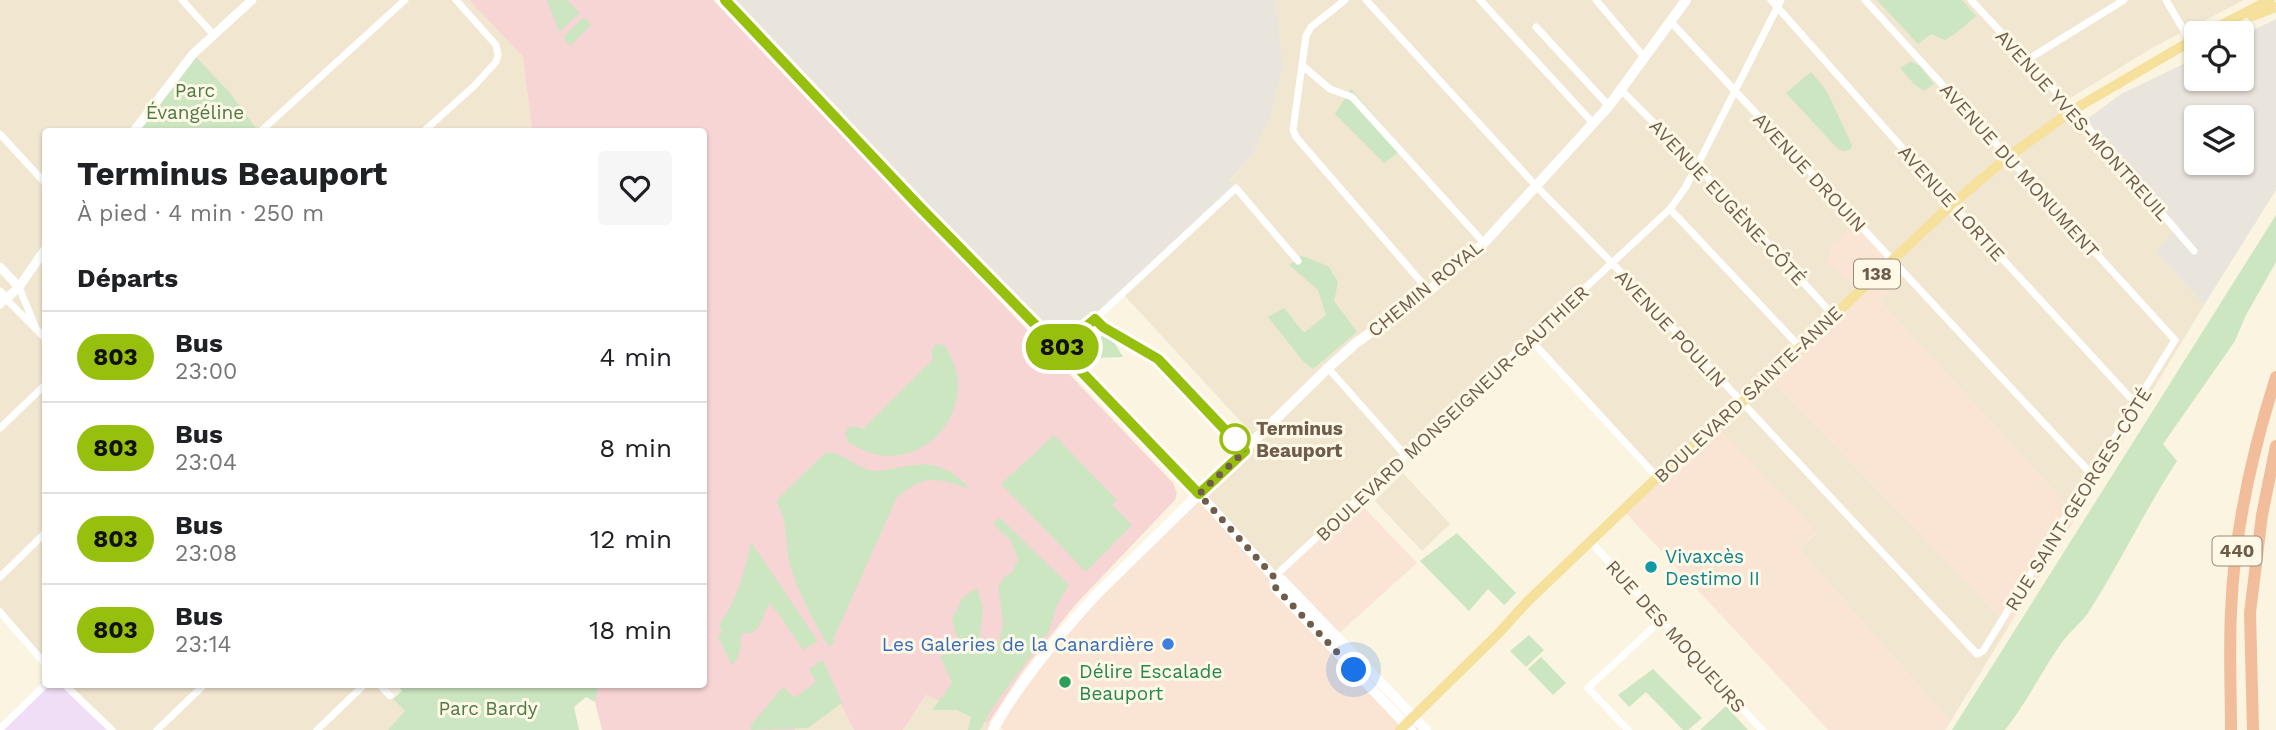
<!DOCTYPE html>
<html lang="fr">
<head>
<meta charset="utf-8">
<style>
  :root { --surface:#fff; --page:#f6f6f6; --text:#202124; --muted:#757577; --line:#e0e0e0 }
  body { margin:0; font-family:"Work Sans",sans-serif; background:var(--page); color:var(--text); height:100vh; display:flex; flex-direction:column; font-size:26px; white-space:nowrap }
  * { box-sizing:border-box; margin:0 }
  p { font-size:23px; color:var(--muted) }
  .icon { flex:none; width:38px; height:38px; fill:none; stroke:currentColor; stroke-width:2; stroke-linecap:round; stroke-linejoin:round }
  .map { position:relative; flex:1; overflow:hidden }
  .side { position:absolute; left:42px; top:128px; width:665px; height:560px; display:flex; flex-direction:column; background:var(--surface); border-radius:7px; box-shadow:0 2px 5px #0004 }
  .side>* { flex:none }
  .badge { padding:0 14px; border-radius:23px; font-size:24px; line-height:46px }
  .buttons { position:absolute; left:2184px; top:21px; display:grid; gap:14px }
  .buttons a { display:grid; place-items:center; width:70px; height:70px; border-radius:7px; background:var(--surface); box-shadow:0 2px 5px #0004; font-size:35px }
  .you { position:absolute; width:35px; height:35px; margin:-18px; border:5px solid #fff; border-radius:50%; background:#1a73e8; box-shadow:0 0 0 10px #1a73e833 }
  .map>.badge { position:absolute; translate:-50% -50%; box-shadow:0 0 0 4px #fff }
  h2 { padding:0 35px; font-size:26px; line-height:63px }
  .round { display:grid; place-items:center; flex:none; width:74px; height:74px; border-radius:7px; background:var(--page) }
  .summary { display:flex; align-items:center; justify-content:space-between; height:119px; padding:0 35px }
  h1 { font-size:33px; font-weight:700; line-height:52px }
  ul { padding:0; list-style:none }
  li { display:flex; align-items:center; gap:21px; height:91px; padding:0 35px; border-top:2px solid var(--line) }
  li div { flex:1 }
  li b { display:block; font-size:26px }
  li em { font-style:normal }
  li .badge { min-width:77px; font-weight:700; text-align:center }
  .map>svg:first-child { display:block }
  .residential { fill:#f1e6d0 }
  .commercial { fill:#fae5d5 }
  .industrial { fill:#e9e4dc; fill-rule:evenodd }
  .education { fill:#f0def6 }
  .medical { fill:#f7d5d4 }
  .green { fill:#cbe6c1 }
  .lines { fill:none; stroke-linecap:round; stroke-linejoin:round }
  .minor { stroke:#fff; stroke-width:7 }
  .tertiary { stroke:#fff; stroke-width:9 }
  .secondary { stroke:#fff; stroke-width:10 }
  .primary { stroke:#f5e09c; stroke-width:10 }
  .motorway { stroke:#f1bd9b; stroke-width:12 }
  .line-casing { stroke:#fff; stroke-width:16 }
  .line { stroke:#97bf0d; stroke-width:10 }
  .walk { stroke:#6f5c4a; stroke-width:7; stroke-dasharray:0 12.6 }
  .stop-dot { fill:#fff; stroke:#97bf0d; stroke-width:3.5 }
  .culture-dot { fill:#0f9aa8; stroke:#fef8e6; stroke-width:2.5 }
  .shop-dot { fill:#3f7fe0; stroke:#fef8e6; stroke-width:2.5 }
  .leisure-dot { fill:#2e9e5b; stroke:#fef8e6; stroke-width:2.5 }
  .labels { text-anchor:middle; stroke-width:6; stroke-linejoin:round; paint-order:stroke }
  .shield { fill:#fef8e6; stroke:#9a8b79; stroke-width:2 }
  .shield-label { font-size:18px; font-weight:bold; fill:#6f5c4a }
  .park-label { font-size:19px; fill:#4e7a45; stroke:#fef8e6 }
  .street-label { font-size:19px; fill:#6f5c4a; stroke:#fef8e6 }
  .stop-label { font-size:19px; font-weight:bold; fill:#6f5c4a; stroke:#fef8e6; text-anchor:start }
  .culture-label { font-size:19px; fill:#0d838f; stroke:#fef8e6; text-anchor:start }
  .shop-label { font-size:19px; fill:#366cbe; stroke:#fef8e6; text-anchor:end }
  .leisure-label { font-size:19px; fill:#27864d; stroke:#fef8e6; text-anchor:start }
</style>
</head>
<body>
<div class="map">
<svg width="2276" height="730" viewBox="0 0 2276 730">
  <rect width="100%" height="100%" fill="#faf4e1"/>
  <path class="residential" d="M0,0h469l54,57 9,74h-486l-1,534 -45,-53z
    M1276,0h968l-92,48 -85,52 16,22 97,106 -24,23 48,54 -127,211 -198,-216 27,-25 -78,-27 31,44 -84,91 234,243 -59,96 -151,-173 18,-16 -159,-55 -128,-139 -256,238 -75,-83 58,-55 -134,-145 112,-107 -6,-5 23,-27 19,-41 12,-47z
    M1403,473l47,51 -28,27 -47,-50z
    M64,684h315l26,27 -17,19h-276z
    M926,695l62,29 9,-1 -4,7h-90z
    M840,702l14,28h-59l2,-4z"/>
  <path class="commercial" d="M1858,223l48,52 -26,26 197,215 -68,110 -234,-243 -5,-8 88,-83 -32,-33 7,-6 -6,-5z
    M1717,426l100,106 -18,17 151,173 -5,8h-117l-205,-220z
    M1199,494l75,82 83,-76 60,63 -81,73 90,94h-423l-6,-7 78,-105z"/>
  <path class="industrial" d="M725,0h551l7,67 -12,47 -19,41 -23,26 7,7 -177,161z
    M2276,19v171l-72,115 -48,-54 23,-24 -96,-105 38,-28 75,-36v21h46v-43zM2196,117h46v46h-46z"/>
  <path class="education" d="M47,684h17l48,46h-111z"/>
  <path class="medical" d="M469,0h244l460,483 4,10 -2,7 -100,105 -53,67 -34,52 -62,-29 -23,35h-49l-14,-27 -43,23 -2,4h-193l-7,-28 4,-18h105v-553h-172l-9,-74z"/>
  <path class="green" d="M547,0h20l13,13 -21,19z
    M1877,0h85l14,16 -20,17 -11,7 -14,-6 -13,10z
    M584,17l7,8 -21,21 -7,-9z
    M193,54l37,39 28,38h-124z
    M1911,61l9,5 14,18 -10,7 -10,-7 -14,-16z
    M1811,72l15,18 26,55 -2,5 -7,1 -5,-2 -52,-56z
    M1351,89l52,60 -19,14 -49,-49z
    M2276,215v47l-30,53 -11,26 -72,103 14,17c-32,49 -57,102 -89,152 -8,11 -20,20 -28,32 -19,28 -34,58 -55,85h-53z
    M1302,256l26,10 10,16 -4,19 23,31 -44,37 -10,-8 -35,-44 16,-9 20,25 22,-18 -8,-25 -29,-25z
    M1101,336l11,3 11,18 -26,1z
    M936,344c10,0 11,5 15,13 22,44 -11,97 -60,99 -16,0 -29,-6 -42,-13l-4,-9 3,-6 6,-2 9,3 70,-70 -2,-8z
    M1054,435l63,65 -5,5 20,20 -46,47 -85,-88z
    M829,452c15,2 25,14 40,18 9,2 18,0 27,-2 33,-7 50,-5 74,21 -35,-11 -42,-16 -73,8l-64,143 1,4 -5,2c-14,-20 -35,-62 -40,-86 -5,-23 0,-36 -13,-59l48,-47z
    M999,517l70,68 -12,20 -8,26 -56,76 -13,23h-12l3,-13 -14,-7h-25l20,-27 -12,-26 19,-16 -5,-12 -2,-13 4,-4 6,-14 15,-10 6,20 -5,43 21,-9 4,-20 -5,-35 8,-12 5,-1 7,-14 -7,-19 -18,-17z
    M1457,533l59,60 -12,12 -16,-16 -19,22 -49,-50z
    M751,542l67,99 -15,9 -25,-37 -9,-10 -10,24 -9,7 -5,-2 -4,4c1,11 -2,23 -9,29l-14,-28 4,-7 -3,-5c19,-28 25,-51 32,-83z
    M1529,635l15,15 -18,17 -16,-16z
    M1541,657l25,26 -13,12 -25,-26z
    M823,660l19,43 -34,25 -57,2v-5l31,-37h3l9,10 22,-16 -7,-13z
    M1653,669l49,49 -14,12h-5l-37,-38 -17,15 -11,-12z
    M396,684h203l-4,18 -9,-5 -12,10 5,23h-191l17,-19 -12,-12 9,-8z
    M1726,706l22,24h-48z"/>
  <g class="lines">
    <path class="minor" d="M182,0l31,34
      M1345,0l-34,27 -5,9 -13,94 3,7 133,154
      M1366,0l171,187 76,77 364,390 6,-3 192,-311 -310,-340
      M1480,0l113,123
      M1596,0l49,58
      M1771,0l181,204 184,200
      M1971,0l102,110 121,141
      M2166,0l24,41
      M1671,22l422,454
      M1536,27l73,79
      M2027,60l97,-60
      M1303,66l27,23 22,8 132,146
      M1621,90l76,76 137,150
      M261,131l144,-131
      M424,131l49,-44 23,-25 2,-7 -2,-10 -40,-45
      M0,134l46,50
      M1670,209l130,138
      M19,287l16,39
      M0,305l6,-6 40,40
      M1530,339l128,139
      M1059,349l36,-30 141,-131 62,73
      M1328,368l77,87
      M0,428l46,-44
      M1590,541l172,189
      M0,577l46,-45
      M1274,577l396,-368 15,-21 12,-22 84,-166
      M0,612l46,53
      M64,684l48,46
      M379,684l11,12
      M0,729l46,-45
      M157,730l48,-46
      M317,730l48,-46
      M1628,730l-40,-42 73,-68"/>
    <path class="tertiary" d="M134,131l59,-77 59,-54
      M0,267l19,20
      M0,292l6,7 13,-12 27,-39"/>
    <path class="secondary" d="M725,0l194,206 140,143 140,145 75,83 8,3 144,150
      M1274,577l1,10 136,143
      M993,730c25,-46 69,-98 104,-136l231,-226 28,-25 73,-52 55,-48 125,-137 77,-106"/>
    <path class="primary" d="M2252,16l24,-9
      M2206,33l64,-33
      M1400,730l97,-95 29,-32 139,-133 52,-44 235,-222 56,-47 65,-47 123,-72"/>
    <path class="motorway" d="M2231,730c0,-39 -2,-78 0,-118 3,-79 21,-160 45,-235
      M2253,730l-3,-117 12,-98 14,-69"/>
  </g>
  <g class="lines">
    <defs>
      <path id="line" d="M725,0l194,206 140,143 36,-30 8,8 55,32 87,92 -46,43 -123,-128"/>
    </defs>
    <use href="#line" class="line-casing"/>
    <use href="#line" class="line"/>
    <path class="walk" d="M1235,439l10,12 -46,43 75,83 1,10 79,83"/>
  </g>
  <circle class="stop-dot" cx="1235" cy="439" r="14"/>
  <circle class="culture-dot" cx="1651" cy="567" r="7"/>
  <circle class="shop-dot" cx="1168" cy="644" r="7"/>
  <circle class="leisure-dot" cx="1065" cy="682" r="7"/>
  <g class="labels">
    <g class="shield">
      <rect x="1854" y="259.5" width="46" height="29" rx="5"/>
      <rect x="2212.5" y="536.5" width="49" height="29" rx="5"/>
    </g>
    <g class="shield-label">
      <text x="1877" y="280">138</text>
      <text x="2237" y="557">440</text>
    </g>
    <g class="park-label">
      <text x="195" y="97">Parc<tspan x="195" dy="22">Évangéline</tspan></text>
      <text x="488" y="715">Parc Bardy</text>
    </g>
    <g class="street-label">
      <text transform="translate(2083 125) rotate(48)" y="7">AVENUE YVES-MONTREUIL</text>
      <text transform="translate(2020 170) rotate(48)" y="7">AVENUE DU MONUMENT</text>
      <text transform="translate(1810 172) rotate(47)" y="7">AVENUE DROUIN</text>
      <text transform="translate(1728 202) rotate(47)" y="7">AVENUE EUGÈNE-CÔTÉ</text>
      <text transform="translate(1952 203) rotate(48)" y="7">AVENUE LORTIE</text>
      <text transform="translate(1425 288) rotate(-39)" y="7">CHEMIN ROYAL</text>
      <text transform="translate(1671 328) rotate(47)" y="7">AVENUE POULIN</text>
      <text transform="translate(1748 394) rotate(-43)" y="7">BOULEVARD SAINTE-ANNE</text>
      <text transform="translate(1452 413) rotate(-43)" y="7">BOULEVARD MONSEIGNEUR-GAUTHIER</text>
      <text transform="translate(2078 499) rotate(-58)" y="7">RUE SAINT-GEORGES-CÔTÉ</text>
      <text transform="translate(1676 636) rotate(48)" y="7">RUE DES MOQUEURS</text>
    </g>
    <g class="stop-label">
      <text x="1256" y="435">Terminus<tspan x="1256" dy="22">Beauport</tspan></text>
    </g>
    <g class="culture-label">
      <text x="1665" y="563">Vivaxcès<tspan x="1665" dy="22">Destimo II</tspan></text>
    </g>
    <g class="shop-label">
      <text x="1154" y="651">Les Galeries de la Canardière</text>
    </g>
    <g class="leisure-label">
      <text x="1079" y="678">Délire Escalade<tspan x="1079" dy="22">Beauport</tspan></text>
    </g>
  </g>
</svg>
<div class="buttons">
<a><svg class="icon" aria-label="locate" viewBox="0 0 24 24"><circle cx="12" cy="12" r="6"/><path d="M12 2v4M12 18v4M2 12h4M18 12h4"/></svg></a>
<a><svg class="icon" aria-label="layers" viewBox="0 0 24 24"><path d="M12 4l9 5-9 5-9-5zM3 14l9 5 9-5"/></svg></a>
</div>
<div class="you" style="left:1354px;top:670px"></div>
<b class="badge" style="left:1062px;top:347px;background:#97bf0d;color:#111">803</b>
<section class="side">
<div class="summary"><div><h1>Terminus Beauport</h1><p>À pied · 4 min · 250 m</p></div><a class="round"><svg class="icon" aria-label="heart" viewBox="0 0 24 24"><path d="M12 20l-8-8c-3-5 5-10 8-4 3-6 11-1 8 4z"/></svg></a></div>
<h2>Départs</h2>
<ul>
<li><span class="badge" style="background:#97bf0d;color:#111">803</span><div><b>Bus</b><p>23:00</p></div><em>4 min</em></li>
<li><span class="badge" style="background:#97bf0d;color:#111">803</span><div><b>Bus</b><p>23:04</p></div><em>8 min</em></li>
<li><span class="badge" style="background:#97bf0d;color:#111">803</span><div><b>Bus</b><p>23:08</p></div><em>12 min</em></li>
<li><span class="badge" style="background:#97bf0d;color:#111">803</span><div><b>Bus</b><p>23:14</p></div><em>18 min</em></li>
</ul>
</section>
</div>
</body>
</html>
